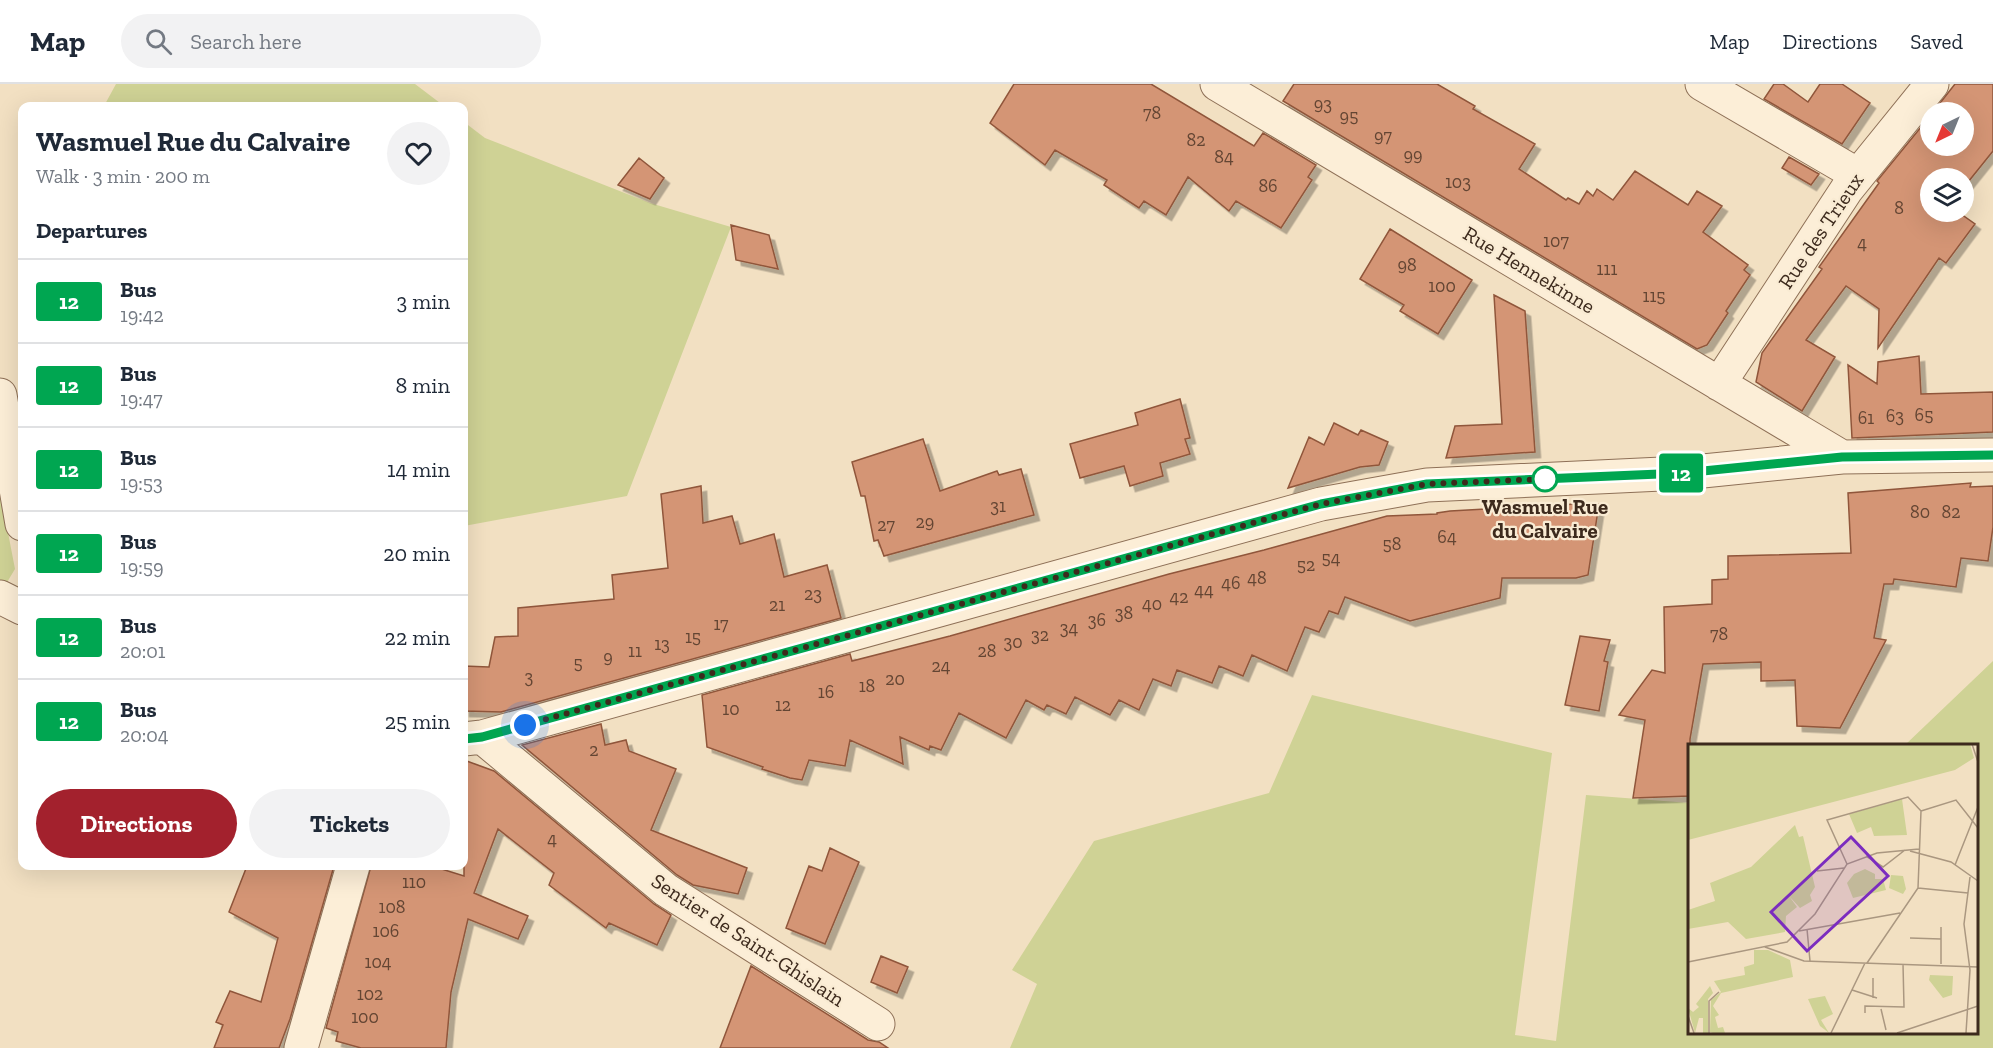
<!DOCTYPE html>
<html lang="en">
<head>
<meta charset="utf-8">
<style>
  :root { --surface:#fff; --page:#f2f2f3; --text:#1f2937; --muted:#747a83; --line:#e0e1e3; --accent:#a3212d }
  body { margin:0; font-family:"Zilla Slab",serif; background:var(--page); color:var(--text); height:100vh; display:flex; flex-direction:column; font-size:22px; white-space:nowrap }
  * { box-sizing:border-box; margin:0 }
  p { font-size:20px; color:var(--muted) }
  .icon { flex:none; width:33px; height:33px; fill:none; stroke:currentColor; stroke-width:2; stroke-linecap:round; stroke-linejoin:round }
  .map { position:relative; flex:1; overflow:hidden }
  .details { position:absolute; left:18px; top:18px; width:450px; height:768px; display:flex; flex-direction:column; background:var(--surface); border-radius:12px; box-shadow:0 6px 24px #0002 }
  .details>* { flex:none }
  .badge { padding:0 12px; border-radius:4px; font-size:21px; line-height:39px }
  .needle { width:39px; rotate:223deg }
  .tools { position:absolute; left:1920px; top:18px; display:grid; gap:12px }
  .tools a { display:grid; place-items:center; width:54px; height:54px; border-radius:50%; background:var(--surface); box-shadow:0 6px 24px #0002; font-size:30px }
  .you { position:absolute; width:30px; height:30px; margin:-15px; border:4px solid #fff; border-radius:50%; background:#1a73e8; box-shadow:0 0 0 9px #1a73e833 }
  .map>.badge { position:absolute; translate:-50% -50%; box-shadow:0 0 0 3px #fff }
  h2 { padding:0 18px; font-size:22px; line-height:54px }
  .round { display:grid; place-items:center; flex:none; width:63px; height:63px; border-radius:32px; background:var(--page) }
  .overview { display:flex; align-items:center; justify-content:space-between; height:102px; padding:0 18px }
  h1 { font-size:28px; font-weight:800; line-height:45px }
  .button { display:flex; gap:12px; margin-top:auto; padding:12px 18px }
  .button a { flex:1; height:69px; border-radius:36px; background:var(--accent); color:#fff; font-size:24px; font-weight:800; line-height:69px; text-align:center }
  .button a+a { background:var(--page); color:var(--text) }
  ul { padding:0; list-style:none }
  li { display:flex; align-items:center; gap:18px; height:84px; padding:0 18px; border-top:2px solid var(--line) }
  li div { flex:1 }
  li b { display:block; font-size:22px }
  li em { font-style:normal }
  li .badge { min-width:66px; font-weight:700; text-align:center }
  header { display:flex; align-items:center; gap:36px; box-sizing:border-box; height:84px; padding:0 30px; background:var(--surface); border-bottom:2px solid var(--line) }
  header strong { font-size:28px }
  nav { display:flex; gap:33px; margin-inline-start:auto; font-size:21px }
  .search { width:420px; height:54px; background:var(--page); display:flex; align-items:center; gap:15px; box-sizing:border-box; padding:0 21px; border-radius:33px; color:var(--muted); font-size:22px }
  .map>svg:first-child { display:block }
  .green { fill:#cfd295 }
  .building { fill:#d49575; stroke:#90563b; stroke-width:1.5; filter:url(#shadow) }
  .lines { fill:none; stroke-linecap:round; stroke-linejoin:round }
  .minor-casing { stroke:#8e7057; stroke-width:35 }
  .minor { stroke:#fceed7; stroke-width:33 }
  .line-casing { stroke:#fff; stroke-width:14 }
  .line { stroke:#00a651; stroke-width:9 }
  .walk { stroke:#3d2a1d; stroke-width:6; stroke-dasharray:0 10.8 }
  .stop-dot { fill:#fff; stroke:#00a651; stroke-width:3 }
  .labels { text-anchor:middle; stroke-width:4.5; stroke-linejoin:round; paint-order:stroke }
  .number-label { font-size:18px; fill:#634533 }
  .street-label { font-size:21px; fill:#3d2a1d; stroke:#f9ebd3 }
  .stop-label { font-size:21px; font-weight:bold; fill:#3d2a1d; stroke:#f9ebd3 }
  .inset-road { fill:none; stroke:#aa9780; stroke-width:1.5 }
  .view { fill:#7b2cbf; fill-opacity:0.15; stroke:#7b2cbf; stroke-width:3 }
  .inset-edge { fill:none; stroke:#3d2a1d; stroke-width:3 }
</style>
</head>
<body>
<header>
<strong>Map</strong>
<div class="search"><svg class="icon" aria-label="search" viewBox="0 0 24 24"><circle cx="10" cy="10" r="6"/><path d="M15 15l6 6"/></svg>Search here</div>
<nav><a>Map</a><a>Directions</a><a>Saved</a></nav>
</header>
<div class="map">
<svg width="1993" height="964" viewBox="0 0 1993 964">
  <defs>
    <filter id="shadow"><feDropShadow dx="5.5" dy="5.5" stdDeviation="0" flood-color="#0004"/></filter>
  </defs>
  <rect width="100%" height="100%" fill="#f2e0c2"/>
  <path class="green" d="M116,0h299l29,22h-340z
    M464,38l21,16 165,65 81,24 -104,269 -163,30z
    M0,407l15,78 -9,15 -6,-3z
    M1993,577v387h-983l27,-64 -25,-14 82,-129 175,-48 43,-98 240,58 -37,282 41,6 30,-246 104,8v229h286v-287h-71z"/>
  <path class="building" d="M1014,0h137l103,62 9,-13 53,32 -8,12 4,3 -31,48 -45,-27 -7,10 -41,-34 -22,38 -22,-14 -5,7 -35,-23 3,-5 -52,-30 -10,15 -55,-42z
    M1294,0h143l38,22 -2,3 62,35 -16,25 47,31 2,-2 11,6 8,-13 6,5 4,-7 16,11 22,-29 53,34 9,-14 25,15 -19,26 45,33 -4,5 6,5 -24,36 2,2 -21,32 -10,4 -414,-248z
    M1774,0h9l25,18 12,-18h22l28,19 -28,41 -78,-45z
    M1955,0h38v67l-29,36v-9h-34v34h28l17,12 -29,39 -7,-5 -61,90 1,-39 -33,-23 -40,54 29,17 -33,54 -46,-29 6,-29 60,-84 -3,-2 60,-84 -2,-2 53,-65v30h34v-34h-31z
    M1789,73l30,17 -8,11 -29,-17z
    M639,74l25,20 -14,21 -32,-14z
    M731,141l38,10 9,34 -42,-9z
    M1390,145l82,51 -34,54 -38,-23 4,-6 -44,-26z
    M1494,211l31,16 10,141 -89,6 9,-32 47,-2z
    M1919,272l2,38 72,-2v40l-141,6 -4,-73 29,19 1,-22z
    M1180,315l10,39 -5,1 5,15 -30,9 3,13 -33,10 -6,-20 -44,12 -10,-34 68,-19 -3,-12z
    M1334,339l24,12 3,-5 27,12 -9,23 -19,2 -72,21 21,-51 15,8z
    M923,355l17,52 57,-20 2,4 22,-6 13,46 -150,41 -6,-16 -4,1 -9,-45h-4l-9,-34z
    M1971,399l-1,4 23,-1v41l-5,34 -27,-3 -5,29 -62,-8 -1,5h-9l-10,54 12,2 -46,88 -43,-2 -2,-46 -34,1v-19l-58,2 -13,75v57l-57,2 12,-78 -26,-5 33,-45 13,3 -1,-66 48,-3v-24l16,-1v-23l123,-3 -3,-60z
    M701,402l2,37 29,-7 8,28 34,-10 10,43 43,-12 14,53 -340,94 -37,-1v-45l25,1 6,-30 23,-1v-28l96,-9 -2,-24 56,-7 -7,-74z
    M1576,420h23l-11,71 -12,3h-74l-2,20 -90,23 -65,-24 -7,17 -9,-3 -10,21 -14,-5 -18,44 -35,-16 -9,21 -24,-10 -7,17 -35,-13 -6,16 -18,-7 -14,31 -20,-10 -9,15 -35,-18 -9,17 -19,-9 -3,5 -18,-10 -20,38 -47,-25 -18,37 -11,-4 -1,4 -29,-13 3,27 -53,-24 -5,26 -36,-6 -7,20 -12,-2 -28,-9 1,-2 -56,-20 -5,-52 148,-41 2,7 98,-25 219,-62 95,-24 123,-34 50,-2v-1l13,-2z
    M1580,552l30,4 -6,21 4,1 -9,49 -34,-6z
    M601,640l4,21 21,-5 3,11 47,18 -25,61 96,38 -9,26 -45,-9 -16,-10 -155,-130z
    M464,676l30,11 160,133 17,11 -14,30 -48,-22 -3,5 -57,-43 5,-12 -56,-44 -24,64 54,23 -10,23 -50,-20 -17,73 -5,56h-85l-25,-7 2,-9 -12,-4 45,-162h61l32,10z
    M830,764l29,14 -34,82 -39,-16 23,-62 13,5z
    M247,782h87l-44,153 -11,29h-65l9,-23 -7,-3 14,-31 31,11 17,-64 -49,-26z
    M881,872l27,11 -11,26 -26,-11z
    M751,882l117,74 11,2 9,6h-168z"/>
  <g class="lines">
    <defs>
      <path id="minor" d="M1217,0l625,373
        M1702,0l156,91
        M1719,300l128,-195 85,-105
        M0,311l22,129
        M0,513l22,11
        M482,653l184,153 212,134
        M464,655l18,-2 839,-233 106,-19 256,-12 159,-16 151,-2
        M301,964l52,-182"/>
    </defs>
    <use href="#minor" class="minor-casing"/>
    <use href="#minor" class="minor"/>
  </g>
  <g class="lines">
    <defs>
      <path id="line" d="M464,655l18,-2 839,-233 106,-20 256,-11 159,-16 151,-2"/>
    </defs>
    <use href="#line" class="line-casing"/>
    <use href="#line" class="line"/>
    <path class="walk" d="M525,641l796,-221 106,-20 118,-5"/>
  </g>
  <circle class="stop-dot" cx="1545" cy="395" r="12"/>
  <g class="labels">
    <g class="number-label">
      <text x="1323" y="26">93</text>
      <text x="1152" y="35">78</text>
      <text x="1349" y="38">95</text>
      <text x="1383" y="58">97</text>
      <text x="1196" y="62">82</text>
      <text x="1413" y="77">99</text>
      <text x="1224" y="79">84</text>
      <text x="1458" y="104">103</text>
      <text x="1268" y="108">86</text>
      <text x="1899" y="130">8</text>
      <text x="1556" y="163">107</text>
      <text x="1862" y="165">4</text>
      <text x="1407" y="187">98</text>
      <text x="1607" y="191">111</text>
      <text x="1442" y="208">100</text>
      <text x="1654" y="218">115</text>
      <text x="1924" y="337">65</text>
      <text x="1895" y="338">63</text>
      <text x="1866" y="340">61</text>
      <text x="998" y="428">31</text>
      <text x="1920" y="434">80</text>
      <text x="1951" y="434">82</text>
      <text x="925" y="444">29</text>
      <text x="886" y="447">27</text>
      <text x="1447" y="459">64</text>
      <text x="1392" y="466">58</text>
      <text x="1331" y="480">54</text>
      <text x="1306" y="487">52</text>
      <text x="1257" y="500">48</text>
      <text x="1231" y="505">46</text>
      <text x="1204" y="512">44</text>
      <text x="813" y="516">23</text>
      <text x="1179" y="519">42</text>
      <text x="1152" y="526">40</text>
      <text x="777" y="527">21</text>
      <text x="1124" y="535">38</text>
      <text x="1097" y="542">36</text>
      <text x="721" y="546">17</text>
      <text x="1069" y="550">34</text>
      <text x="1719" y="556">78</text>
      <text x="1040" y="557">32</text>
      <text x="693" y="559">15</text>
      <text x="1013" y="564">30</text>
      <text x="662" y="566">13</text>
      <text x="635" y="573">11</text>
      <text x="987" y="573">28</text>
      <text x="608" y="579">9</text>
      <text x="578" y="585">5</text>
      <text x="941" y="588">24</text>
      <text x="529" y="599">3</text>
      <text x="895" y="601">20</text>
      <text x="867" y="608">18</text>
      <text x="826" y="614">16</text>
      <text x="783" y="627">12</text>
      <text x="731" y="631">10</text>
      <text x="594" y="672">2</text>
      <text x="552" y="761">4</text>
      <text x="414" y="804">110</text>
      <text x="392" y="829">108</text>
      <text x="386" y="853">106</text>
      <text x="378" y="884">104</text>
      <text x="370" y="916">102</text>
      <text x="365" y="939">100</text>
    </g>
    <g class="street-label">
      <text transform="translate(1821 147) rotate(-56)" y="7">Rue des Trieux</text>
      <text transform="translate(1529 186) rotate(31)" y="7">Rue Hennekinne</text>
      <text transform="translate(748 856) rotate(33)" y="7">Sentier de Saint-Ghislain</text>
    </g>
    <g class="stop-label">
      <text x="1545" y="430">Wasmuel Rue<tspan x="1545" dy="24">du Calvaire</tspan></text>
    </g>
  </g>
  <g transform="translate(1688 660)">
    <rect width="290" height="290" fill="#f2e0c2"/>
    <path d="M0,0h282l4,14 -19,12 -267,70zM214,55l5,36 -33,1 -3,-9 -14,6 -8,-19zM107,81l4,12 4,-1 12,51 -5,8 2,6 -12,7 -11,-12 8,11 -11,9 -1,16 -39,7 -18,-17 -40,7v-19l27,-9 -5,-18 41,-16zM177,125l10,5v5h8l3,11 -33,8 -6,-15 7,-9zM203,131l12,1 3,13 -3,5 -14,-6zM66,206h14l22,10 3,17 -72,16 -8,13 6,9 -4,2 3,11 5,-1 2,6h-15h3l-3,-1 1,-32 10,-8 -7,-11 31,-6 -1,-8 10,-3zM242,231l23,1 -1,19 -9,3 -14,-18zM22,242l3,7 -5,6v34h-5v-15h-4l-4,15 -7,-25 5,4 6,-5 -3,-3zM137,252l8,18 -12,6 8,13 -9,-7 -12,-27z" fill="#cfd295"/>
    <path class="inset-road" d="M284,0l6,18M233,67l35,-11 22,28M222,107l41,11 27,19M178,112l17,11 22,-17M159,120l-20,-44 81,-23 13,14M267,121l23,-58M129,127l27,-3M230,144l50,5M253,183v37M119,185l3,32M111,187l101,-18M222,194l31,1M77,203l39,14 174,6M0,218l99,-20 28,-28 32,-50 30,-11 42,-4M179,219l51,-75 3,-77M185,234v20M164,246l25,8M193,265l5,21M177,269v-7l39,1 -1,-43M0,272l6,17M21,289v-32l10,-9M143,289l34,-70M209,289l81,-27M278,289l4,-63 -6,-46 6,-47"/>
    <path class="view" d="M163,93l37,39 -81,75 -36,-39z"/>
    <rect width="290" height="290" class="inset-edge"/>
  </g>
</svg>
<div class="tools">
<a><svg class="needle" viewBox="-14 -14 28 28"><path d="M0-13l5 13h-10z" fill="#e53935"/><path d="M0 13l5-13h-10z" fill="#747a83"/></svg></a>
<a><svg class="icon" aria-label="layers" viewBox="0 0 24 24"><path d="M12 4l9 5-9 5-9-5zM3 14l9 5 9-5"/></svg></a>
</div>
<div class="you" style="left:525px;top:641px"></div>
<b class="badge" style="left:1681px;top:389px;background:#00a651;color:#fff">12</b>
<section class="details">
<div class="overview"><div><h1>Wasmuel Rue du Calvaire</h1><p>Walk · 3 min · 200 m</p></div><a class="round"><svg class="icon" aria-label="heart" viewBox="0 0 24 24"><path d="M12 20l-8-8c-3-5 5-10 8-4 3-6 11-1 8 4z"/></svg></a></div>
<h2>Departures</h2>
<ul>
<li><span class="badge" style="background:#00a651;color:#fff">12</span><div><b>Bus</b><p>19:42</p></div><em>3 min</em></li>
<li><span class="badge" style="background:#00a651;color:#fff">12</span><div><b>Bus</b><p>19:47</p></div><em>8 min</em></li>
<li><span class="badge" style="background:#00a651;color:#fff">12</span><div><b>Bus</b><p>19:53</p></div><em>14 min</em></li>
<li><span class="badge" style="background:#00a651;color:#fff">12</span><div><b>Bus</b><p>19:59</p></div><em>20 min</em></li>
<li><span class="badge" style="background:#00a651;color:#fff">12</span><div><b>Bus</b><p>20:01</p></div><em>22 min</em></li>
<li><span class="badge" style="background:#00a651;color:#fff">12</span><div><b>Bus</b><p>20:04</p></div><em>25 min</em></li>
</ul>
<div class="button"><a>Directions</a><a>Tickets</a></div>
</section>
</div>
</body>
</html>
